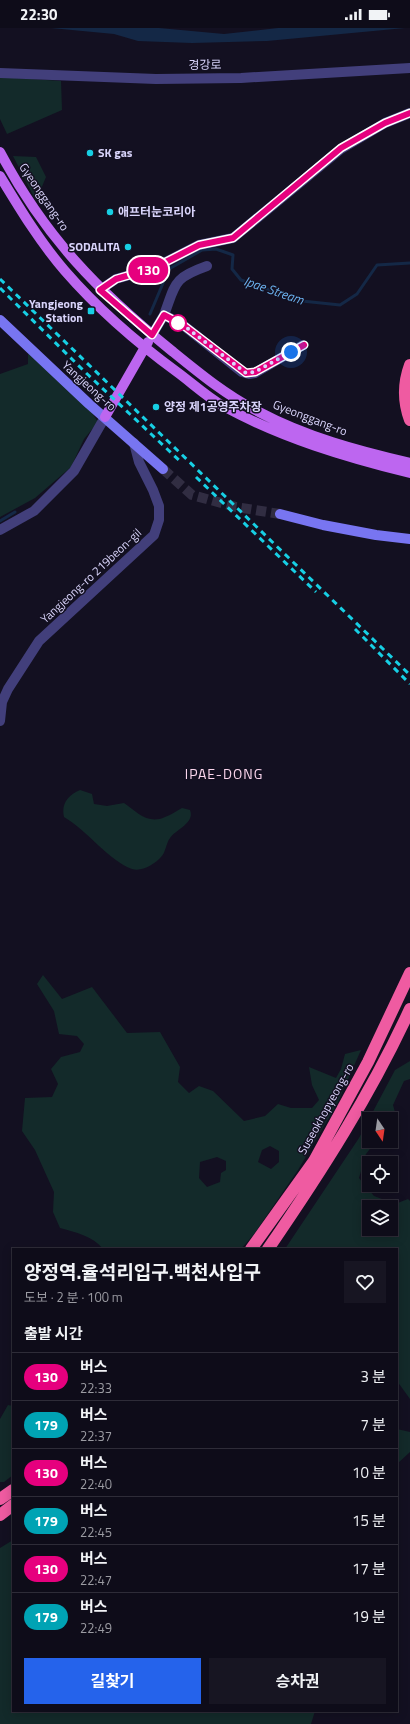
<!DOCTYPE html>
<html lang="ko">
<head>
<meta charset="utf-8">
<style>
  :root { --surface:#0e0c19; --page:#171522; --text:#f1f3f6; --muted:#9b9ba2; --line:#2e2c38; --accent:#2563eb }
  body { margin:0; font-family:"Titillium Web","Noto Sans KR",sans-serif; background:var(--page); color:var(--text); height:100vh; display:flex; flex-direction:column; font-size:15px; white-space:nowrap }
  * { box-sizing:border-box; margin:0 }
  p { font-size:13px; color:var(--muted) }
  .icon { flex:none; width:22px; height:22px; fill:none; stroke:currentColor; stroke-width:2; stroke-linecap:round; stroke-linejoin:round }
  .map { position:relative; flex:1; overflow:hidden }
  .drawer { position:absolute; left:12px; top:1220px; width:386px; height:464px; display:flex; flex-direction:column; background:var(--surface); border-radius:0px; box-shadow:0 2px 10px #0003,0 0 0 1px var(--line) }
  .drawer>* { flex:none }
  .badge { padding:0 8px; border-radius:13px; font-size:14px; line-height:26px }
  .needle { width:26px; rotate:167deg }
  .controls { position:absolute; left:362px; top:1084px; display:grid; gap:8px }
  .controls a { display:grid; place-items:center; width:36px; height:36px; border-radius:0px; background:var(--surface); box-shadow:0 2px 10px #0003,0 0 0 1px var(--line); font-size:20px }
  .you { position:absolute; width:20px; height:20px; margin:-10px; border:3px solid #fff; border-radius:50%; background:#1a73e8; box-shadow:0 0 0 6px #1a73e833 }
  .map>.badge { position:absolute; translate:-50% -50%; box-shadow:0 0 0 2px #fff }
  h2 { padding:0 12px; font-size:15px; line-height:36px }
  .round { display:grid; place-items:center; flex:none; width:42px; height:42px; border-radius:0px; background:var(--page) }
  .summary { display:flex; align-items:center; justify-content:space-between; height:68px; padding:0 12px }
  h1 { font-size:19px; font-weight:700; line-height:30px }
  .button { display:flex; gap:8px; margin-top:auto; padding:8px 12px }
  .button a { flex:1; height:46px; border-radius:0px; background:var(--accent); color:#fff; font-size:16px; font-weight:700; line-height:46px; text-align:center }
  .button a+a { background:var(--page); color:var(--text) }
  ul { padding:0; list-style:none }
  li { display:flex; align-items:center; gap:12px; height:48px; padding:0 12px; border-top:1px solid var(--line) }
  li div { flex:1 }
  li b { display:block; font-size:15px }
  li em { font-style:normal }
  li .badge { min-width:44px; font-weight:700; text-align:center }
  .status { display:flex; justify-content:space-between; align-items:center; height:28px; padding:0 20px; background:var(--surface); direction:ltr }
  .status svg { height:11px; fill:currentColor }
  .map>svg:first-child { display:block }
  .green { fill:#132a2a; fill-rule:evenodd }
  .water { fill:#142846 }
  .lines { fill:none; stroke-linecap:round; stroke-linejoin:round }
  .stream { stroke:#142846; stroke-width:3 }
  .secondary-tunnel { stroke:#312d42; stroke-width:10; stroke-dasharray:10 5; stroke-linecap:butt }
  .street { stroke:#423f7b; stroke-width:10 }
  .secondary { stroke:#7875f1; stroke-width:10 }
  .primary { stroke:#bd66f0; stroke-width:10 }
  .highway { stroke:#ef5ba1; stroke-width:12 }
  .rail { stroke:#17cfe4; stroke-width:3; stroke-dasharray:6 5; stroke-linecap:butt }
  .line-casing { stroke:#fff; stroke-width:9 }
  .line { stroke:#e6007e; stroke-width:6 }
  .walk { stroke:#d9d4fb; stroke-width:4; stroke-dasharray:0 7.2 }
  .poi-dot { fill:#17cfe4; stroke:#131021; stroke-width:1.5 }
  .stop-dot { fill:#fff; stroke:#e6007e; stroke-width:2 }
  .labels { text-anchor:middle; stroke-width:3; stroke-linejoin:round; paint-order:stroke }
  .street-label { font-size:12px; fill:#d9d4fb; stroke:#131021 }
  .poi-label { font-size:12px; font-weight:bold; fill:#d9d4fb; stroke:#131021; text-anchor:start }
  .water-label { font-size:13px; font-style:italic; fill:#6cb3f0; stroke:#131021 }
  .quarter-label { font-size:14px; letter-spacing:1px; fill:#fbd6ed; stroke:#131021 }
</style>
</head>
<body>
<div class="status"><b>22:30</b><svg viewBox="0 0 49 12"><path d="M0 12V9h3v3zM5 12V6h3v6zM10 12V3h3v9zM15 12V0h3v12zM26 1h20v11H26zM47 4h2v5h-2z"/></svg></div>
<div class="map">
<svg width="410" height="1696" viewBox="0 0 410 1696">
  <rect width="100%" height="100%" fill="#131021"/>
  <path class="green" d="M0,49l61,4 1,29 -55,24 -7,-15z
    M13,128l23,1 10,20 -10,24z
    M28,326l8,3 54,53 8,12 -14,17 -13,28 -36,31 -35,19v-143l28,-10z
    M80,762l12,4 2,10 13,2 17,-3c13,9 24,22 41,14 6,-2 11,-6 17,-9l8,2c5,13 -13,19 -20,28 -4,5 -4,14 -9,19 -6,7 -19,15 -29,12 -23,-8 -45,-39 -68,-52 -3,-13 4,-22 16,-27z
    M43,947l19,24 30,-12 35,46 33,-1 20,35 -2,15 11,11 10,-7 14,5 31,30 21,-5 13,-12 13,4h21l7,-8 -7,-15 -3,-18 27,11 5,-9 4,-15 16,-4 -24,54 -39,66 -44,64 -13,15h-138c-10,-13 -28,-17 -43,-21l-7,-16 1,-20 -19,-42 -13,-19 3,-33 27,-1 6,-13 -7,-15 10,-12 19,-5 4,-8 -7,-8 -18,-2 -5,-23 -17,-27zM270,1118l9,5v11l-8,7 -13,-7 4,-12zM217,1129l9,4v9l-5,3 -1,9 -13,5 -8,-9 1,-16z
    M410,1033v18l-6,2 -11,24 3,11 -5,7v-4h-22v22h7l-10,13 -7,24 15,18 21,8 13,-5 2,2v198l-13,-18v-132h-112l74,-111 36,-68zM369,1179h22v22h-22z
    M8,1377l5,1v69l-9,7h-4v-63z
    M397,1401l13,3v20l-13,12z
    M13,1512v171h302l-4,13h-311v-176z"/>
  <path class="water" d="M51,0h108l65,6 54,-6h127l-138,13 -75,2 -54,-2 -24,-7z"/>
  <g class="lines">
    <path class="stream" d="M150,286l19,-45 33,-19 14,-1 17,6 -1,14 9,11 61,21 38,4 17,-11 20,-29 33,-2
      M0,493l15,-9"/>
    <path class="secondary-tunnel" d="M163,441l29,26 44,12 44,7"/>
    <path class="street" d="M0,45l156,6 85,-1 169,-10
      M100,262l16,-11 38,-11 45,-23 34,-7 108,-89 44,-26 25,-10
      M164,287c12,-32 9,-37 43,-49
      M152,307l12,-20 19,10 59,47 7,2 6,-1 48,-28
      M0,502l34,-19 40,-40 31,-54
      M0,693l2,-19 6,-13 31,-48 115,-106 5,-15v-14l-6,-16 -14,-28 -5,-19"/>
    <path class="secondary" d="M0,292l89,84 74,65
      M280,486l43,11 53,10 34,4"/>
    <path class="primary" d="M0,124c45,85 98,139 172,199 27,22 55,45 87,61 47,25 99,39 151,51
      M0,148c20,33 40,66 65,95 33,38 71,71 112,101 15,11 30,25 46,34 59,32 122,51 187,67
      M105,389l43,-75"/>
    <path class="highway" d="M410,337c-7,19 -7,36 0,55
      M251,1221l63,-88 54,-99 42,-89
      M268,1221c53,-77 103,-155 142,-240
      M0,1471l13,-9
      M0,1487l13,-10"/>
    <path class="rail" d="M0,251l410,396
      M0,260l84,83 98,92
      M196,449l120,115
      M355,601l55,55"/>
  </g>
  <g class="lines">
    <defs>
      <path id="line" d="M304,317l-49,27 -9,1 -63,-48 -19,-10 -12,20 -52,-45 16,-11 38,-11 45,-23 34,-7 108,-90 44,-25 25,-10"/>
    </defs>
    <use href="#line" class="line-casing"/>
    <use href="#line" class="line"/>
    <path class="walk" d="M178,295l-4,-3 9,5 63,48 9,-1 36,-20"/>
  </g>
  <g class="poi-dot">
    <circle cx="90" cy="125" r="4"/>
    <circle cx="110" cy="184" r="4"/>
    <circle cx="128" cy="219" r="4"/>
    <rect x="87" y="279" width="8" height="8" rx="2"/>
    <circle cx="156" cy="379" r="4"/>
  </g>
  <circle class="stop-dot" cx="178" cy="295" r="8"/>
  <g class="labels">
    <g class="street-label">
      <text transform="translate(205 37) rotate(-1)" y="4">경강로</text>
      <text transform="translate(44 169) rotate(56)" y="4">Gyeonggang-ro</text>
      <text transform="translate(89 358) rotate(42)" y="4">Yangjeong-ro</text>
      <text transform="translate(310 390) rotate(21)" y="4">Gyeonggang-ro</text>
      <text transform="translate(91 548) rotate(-43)" y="4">Yangjeong-ro 219beon-gil</text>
      <text transform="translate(326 1081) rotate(-61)" y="4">Suseokhopyeong-ro</text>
    </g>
    <g class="poi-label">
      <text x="98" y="129">SK gas</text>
      <text x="118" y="188">애프터눈코리아</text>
      <text x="120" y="223" text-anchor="end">SODALITA</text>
      <text x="83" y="280" text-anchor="end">Yangjeong<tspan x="83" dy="14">Station</tspan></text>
      <text x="164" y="383">양정 제1공영주차장</text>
    </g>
    <g class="water-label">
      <text transform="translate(274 262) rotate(19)" y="5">Ipae Stream</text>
    </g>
    <g class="quarter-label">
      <text x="224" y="751">IPAE-DONG</text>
    </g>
  </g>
</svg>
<div class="controls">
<a><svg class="needle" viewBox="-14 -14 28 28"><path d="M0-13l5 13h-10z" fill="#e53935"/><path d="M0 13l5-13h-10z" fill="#9b9ba2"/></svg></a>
<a><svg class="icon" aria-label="locate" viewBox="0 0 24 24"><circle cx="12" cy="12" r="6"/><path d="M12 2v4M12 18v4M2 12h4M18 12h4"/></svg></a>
<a><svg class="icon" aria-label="layers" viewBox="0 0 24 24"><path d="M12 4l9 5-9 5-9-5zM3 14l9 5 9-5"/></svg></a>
</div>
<div class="you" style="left:291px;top:324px"></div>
<b class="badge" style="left:148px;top:242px;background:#e6007e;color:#fff">130</b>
<section class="drawer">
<div class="summary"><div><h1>양정역.율석리입구.백천사입구</h1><p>도보 · 2 분 · 100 m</p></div><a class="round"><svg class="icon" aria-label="heart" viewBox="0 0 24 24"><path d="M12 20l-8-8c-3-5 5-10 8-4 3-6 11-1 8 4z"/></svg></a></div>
<h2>출발 시간</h2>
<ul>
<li><span class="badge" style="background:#e6007e;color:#fff">130</span><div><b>버스</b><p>22:33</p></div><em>3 분</em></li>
<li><span class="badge" style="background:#00a3b4;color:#fff">179</span><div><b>버스</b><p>22:37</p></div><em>7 분</em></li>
<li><span class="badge" style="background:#e6007e;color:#fff">130</span><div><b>버스</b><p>22:40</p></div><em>10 분</em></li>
<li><span class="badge" style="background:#00a3b4;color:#fff">179</span><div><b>버스</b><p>22:45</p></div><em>15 분</em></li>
<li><span class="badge" style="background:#e6007e;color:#fff">130</span><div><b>버스</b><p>22:47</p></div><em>17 분</em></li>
<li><span class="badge" style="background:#00a3b4;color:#fff">179</span><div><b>버스</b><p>22:49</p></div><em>19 분</em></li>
</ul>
<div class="button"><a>길찾기</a><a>승차권</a></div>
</section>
</div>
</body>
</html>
